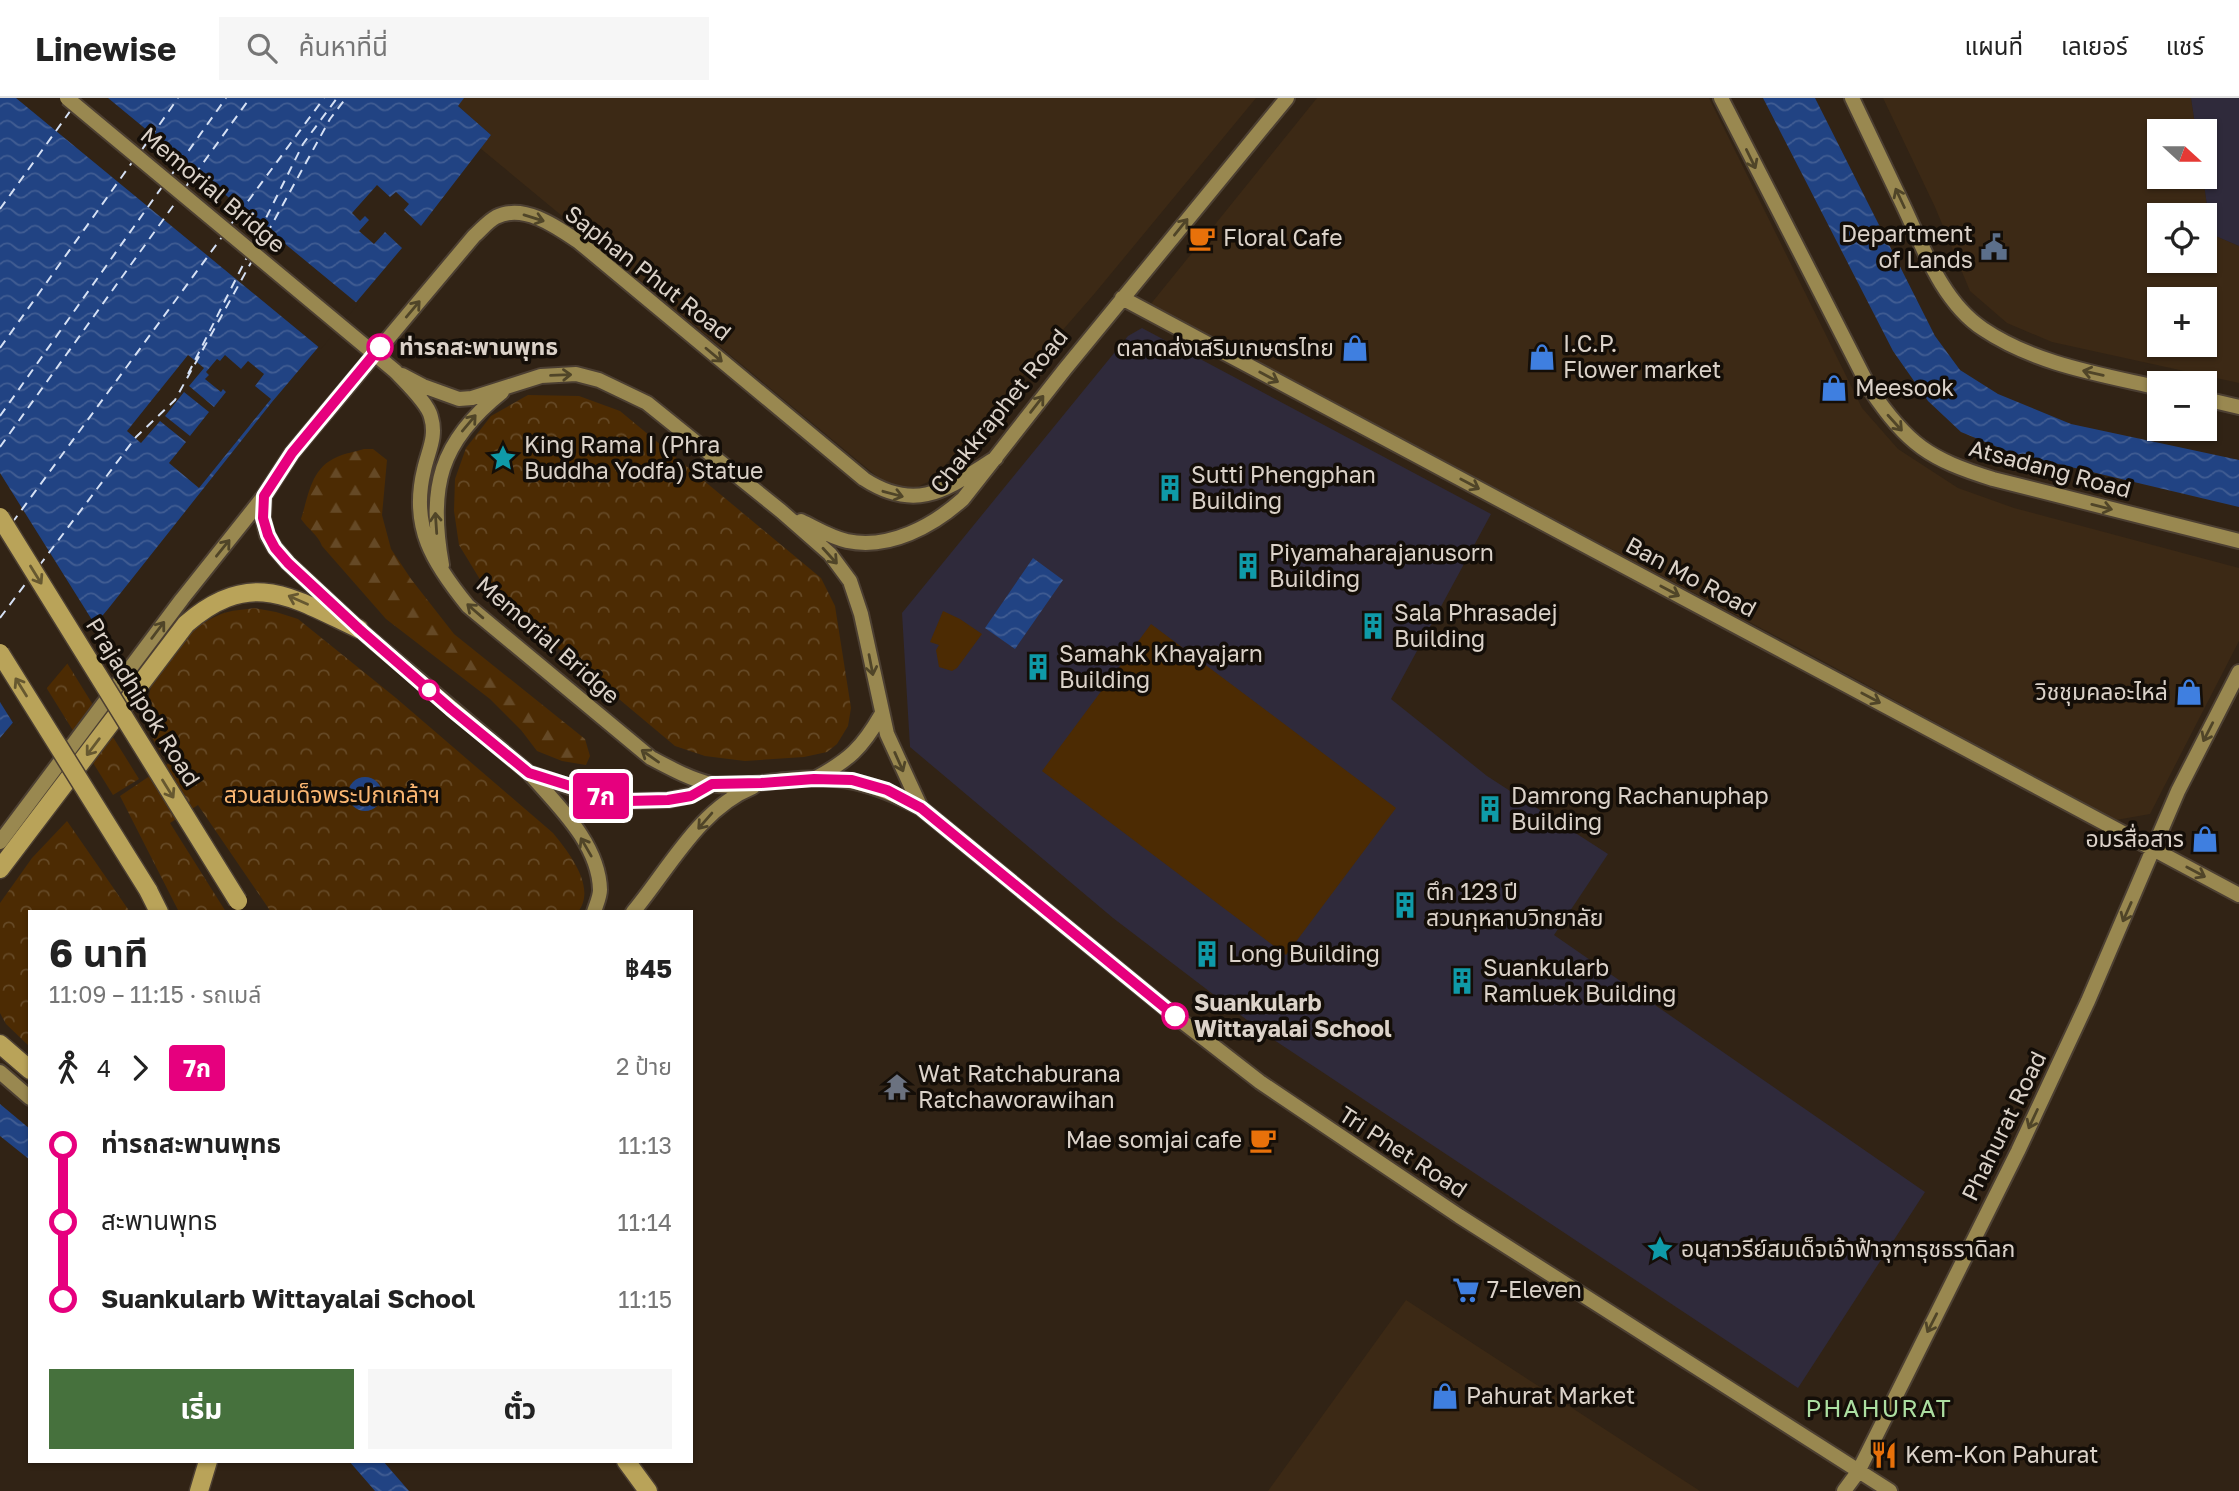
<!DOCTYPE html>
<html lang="th">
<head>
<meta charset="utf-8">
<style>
  :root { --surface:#fff; --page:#f6f6f6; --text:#222; --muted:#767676; --line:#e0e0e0; --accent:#46713d }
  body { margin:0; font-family:"Golos Text","Noto Sans Thai",sans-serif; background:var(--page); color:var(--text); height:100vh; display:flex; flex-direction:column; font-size:26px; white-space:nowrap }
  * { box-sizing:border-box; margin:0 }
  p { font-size:23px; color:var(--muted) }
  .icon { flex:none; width:38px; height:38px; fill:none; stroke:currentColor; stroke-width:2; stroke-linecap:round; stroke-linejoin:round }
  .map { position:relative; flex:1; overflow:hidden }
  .details { position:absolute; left:28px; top:812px; width:665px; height:553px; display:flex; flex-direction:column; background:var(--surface); border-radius:0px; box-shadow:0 2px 5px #0004 }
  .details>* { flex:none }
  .badge { padding:0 14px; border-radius:5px; font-size:24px; line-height:46px }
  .needle { width:46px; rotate:111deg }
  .buttons { position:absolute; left:2147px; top:21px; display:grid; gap:14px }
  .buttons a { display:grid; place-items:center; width:70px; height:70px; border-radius:0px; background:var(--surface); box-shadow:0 2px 5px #0004; font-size:35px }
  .map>.badge { position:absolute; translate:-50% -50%; box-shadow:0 0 0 4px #fff }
  .legs { display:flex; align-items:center; gap:10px; height:77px; padding:0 21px; font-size:23px }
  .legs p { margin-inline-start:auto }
  .summary { display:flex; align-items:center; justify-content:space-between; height:119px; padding:0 21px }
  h1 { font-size:38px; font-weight:700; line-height:52px }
  .cta { display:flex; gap:14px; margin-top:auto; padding:14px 21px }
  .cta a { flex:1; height:80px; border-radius:0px; background:var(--accent); color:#fff; font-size:28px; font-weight:700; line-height:80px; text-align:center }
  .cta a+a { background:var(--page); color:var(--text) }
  ul { padding:0 21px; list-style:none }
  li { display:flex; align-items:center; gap:24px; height:77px; font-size:26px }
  li i { display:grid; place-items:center; width:10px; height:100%; margin:0 9px; background:currentColor }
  li i::after { content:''; width:18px; height:18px; margin:-9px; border:5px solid; border-radius:50%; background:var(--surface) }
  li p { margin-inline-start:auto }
  li:first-child i { background:linear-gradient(#0000 50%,currentColor 0) }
  li:last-child i { background:linear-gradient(currentColor 50%,#0000 0) }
  header { display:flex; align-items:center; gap:42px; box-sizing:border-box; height:98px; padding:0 35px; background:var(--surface); border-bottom:2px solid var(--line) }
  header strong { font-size:33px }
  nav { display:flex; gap:38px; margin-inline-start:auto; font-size:24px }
  .search { width:490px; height:63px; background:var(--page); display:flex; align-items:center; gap:18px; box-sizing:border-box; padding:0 24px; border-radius:0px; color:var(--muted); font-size:26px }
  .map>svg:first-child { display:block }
  .built { fill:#3c2915; fill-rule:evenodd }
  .education { fill:#2f2a3b }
  .forest { fill:url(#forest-firs) }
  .park { fill:url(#park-crowns) }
  .garden { fill:#4c2b03 }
  .water { fill:url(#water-waves) }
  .pier { fill:#312315; fill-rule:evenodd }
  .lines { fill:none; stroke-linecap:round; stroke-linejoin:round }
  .ferry { stroke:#d5e0f4; stroke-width:2; stroke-dasharray:9 7; stroke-linecap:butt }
  .secondary-casing { stroke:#4c3f32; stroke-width:18 }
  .primary-casing { stroke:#4c3f32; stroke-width:21 }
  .secondary { stroke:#998850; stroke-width:14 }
  .primary { stroke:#b9a359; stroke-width:18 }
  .secondary-bridge-casing { stroke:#4c3f32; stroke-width:18; stroke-linecap:butt }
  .primary-bridge-casing { stroke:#4c3f32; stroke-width:21; stroke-linecap:butt }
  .secondary-bridge { stroke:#998850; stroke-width:14 }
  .primary-bridge { stroke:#b9a359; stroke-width:18 }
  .oneway { stroke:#504528 }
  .oneway2 { stroke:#665830 }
  .line-1-casing { stroke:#fff; stroke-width:16 }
  .line-1 { stroke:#e6007e; stroke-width:10 }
  .stop-1-dot { fill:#fff; stroke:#e6007e; stroke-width:3.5 }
  .labels { text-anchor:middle; stroke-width:7; stroke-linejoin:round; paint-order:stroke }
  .street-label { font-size:23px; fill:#dbd2c9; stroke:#140e08 }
  .poi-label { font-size:23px; fill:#dbd2c9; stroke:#140e08; text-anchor:start }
  .stop-label { font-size:23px; font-weight:bold; fill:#dbd2c9; stroke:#140e08; text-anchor:start }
  .park-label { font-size:23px; fill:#fab672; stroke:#140e08 }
  .neighbourhood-label { font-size:24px; letter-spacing:2px; fill:#acdfa1; stroke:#140e08 }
</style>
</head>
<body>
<header>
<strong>Linewise</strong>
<div class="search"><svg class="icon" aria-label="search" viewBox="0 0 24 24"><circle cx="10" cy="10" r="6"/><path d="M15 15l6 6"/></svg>ค้นหาที่นี่</div>
<nav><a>แผนที่</a><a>เลเยอร์</a><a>แชร์</a></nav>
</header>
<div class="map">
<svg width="2239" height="1393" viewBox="0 0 2239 1393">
  <defs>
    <pattern id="forest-firs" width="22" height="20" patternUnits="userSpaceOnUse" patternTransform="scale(1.75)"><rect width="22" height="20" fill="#4c2b03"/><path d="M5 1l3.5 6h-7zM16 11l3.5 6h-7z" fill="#654926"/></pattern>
    <pattern id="park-crowns" width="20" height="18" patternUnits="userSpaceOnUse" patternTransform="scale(1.75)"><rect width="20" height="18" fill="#4c2b03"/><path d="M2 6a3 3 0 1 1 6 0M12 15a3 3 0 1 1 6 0" fill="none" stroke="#654926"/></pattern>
    <pattern id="water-waves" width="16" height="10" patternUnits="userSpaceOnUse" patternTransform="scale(1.75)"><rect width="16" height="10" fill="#214383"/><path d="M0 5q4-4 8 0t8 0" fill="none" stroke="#415d93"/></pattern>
  </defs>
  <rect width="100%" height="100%" fill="#312315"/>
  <path class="built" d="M464,0h792l-161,195 -163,187 -15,7h-18l-13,-3 -406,-336 11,-13 -34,-30z
    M1317,0h392l153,310 36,41 60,39 56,20 225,60v73l-89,173 -34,6 -323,-175 -643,-340z
    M1883,0h308l5,33h-36v46h43l8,57 28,12v137l-187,-41 -45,-19 -37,-32 -35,-84zM2160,117h45v46h-45zM2160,201h45v46h-45z
    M1406,1202l294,191h-432z"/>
  <path class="education" d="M2191,0h48v148l-28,-12 -8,-57h2v-46h-9z
    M1142,230l349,186 -100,185 96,77 121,78 -54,81 371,257 -127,196 -530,-352 -155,-118 -203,-171 -8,-134 226,-277z"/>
  <path class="forest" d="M364,351h9l14,11 -5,55 9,34 20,30 43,55 131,105 5,17 -4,9 -24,-4 -25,-10 -16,-21 -31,-31 -104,-80 -64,-73c-4,-11 -14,-17 -21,-27 8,-25 10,-51 36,-62 8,-4 18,-5 27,-8z"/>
  <path class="park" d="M528,297l51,1 41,15 201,167 14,28 16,102 -3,18 -11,18 -10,8 -23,5 -59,4 -40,-5 -30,-10 -191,-160 -25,-41 -5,-34 1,-32 11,-31 25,-32z
    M0,457l139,224 -26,16 -113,-182z
    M254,510l22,4 22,7 98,79 157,135c16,20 44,54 25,79h-307l-73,-107 -28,18 56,89h-47l-59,-116 49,-33c-5,-9 -14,-18 -18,-28 -2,-4 -2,-11 -2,-16 -7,-47 31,-88 72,-105 10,-4 22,-4 33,-6z
    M67,723l63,91h-100v135l-24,-23 -6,-11v-110l32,-45z"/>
  <path class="garden" d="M943,513l17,8 22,15 -25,34 -5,3 -13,-4 -3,-17 3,-5 -9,-3z
    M1151,526l245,184 -110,147 -244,-184z"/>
  <path class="water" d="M0,0h464l-6,8 33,29 -70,91 -17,-16 5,-6 -13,-12 -6,5 -13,-12 -25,28 8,8 5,-5 4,4 -10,11 15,13 11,-12 17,16 -130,154 -164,207 -108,129z
    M1763,0h52l120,238 25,34 38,24 73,30 168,36v47l-227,-54 -51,-21 -33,-31 -35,-50z
    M1033,460l30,22 -48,69 -30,-21z
    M348 696a17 17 0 1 1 34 0a17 17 0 1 1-34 0Z
    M0,1006l30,25v31l-30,-24z
    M349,1363h34l26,30h-34z"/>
  <path class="pier" d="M16,0h92l250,206 -37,45z
    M188,257l16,13 -15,18 25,21 12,-15 -3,-3 -2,3 -16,-13 4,-4 -3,-3 11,-13 3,2 5,-6 16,14 7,-8 16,13 -9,12 16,13 -72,89 -30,-25 17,-21 -26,-21 -19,22 -14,-12zM184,294l25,20 -19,24 -25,-20z
    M0,375l97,155 -82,98 -15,-24z"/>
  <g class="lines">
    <path class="ferry" d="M141,53l37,-53
      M170,79l56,-79
      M185,90l65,-90
      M0,111l71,-99
      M229,129l95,-129
      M252,148l51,-102 34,-46
      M259,150l71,-129 16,-21
      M0,250l133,-187
      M188,276l59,-117
      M0,318l162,-229
      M0,349l178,-248
      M12,425l210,-286
      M39,468l97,-129 39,-37 78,-141
      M0,520l29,-39"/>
    <defs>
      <path id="secondary" d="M1721,0l149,291c38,56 59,70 123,90l246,62
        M1852,0c17,36 34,71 51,107 20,42 39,97 80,124 52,35 116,45 177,59
        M1122,200l1117,597
        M395,273c10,11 33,32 36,46 6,20 -3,34 -7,53 -14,57 9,93 44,136l183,152c19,10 39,21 60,26 23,5 52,-2 75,-4 55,-6 87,3 135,28l254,208 85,66 199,134 431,275
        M402,277l21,11 36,13 13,-1 69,-22 35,-2 23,6 48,23 134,108 49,43 20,27 11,33 26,120 34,74
        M2205,301l34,8
        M264,398l-1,22 4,17 8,13 13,15 71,66 170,144 52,18 47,10 41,-1 22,-5 21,-11
        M801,423c15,7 29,16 46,20 42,9 86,-15 116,-42l102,-130 222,-271
        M442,467c-14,-77 -3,-123 60,-173
        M530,676c28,32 69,70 70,116 0,7 -4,15 -6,22
        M816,680c33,-18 46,-30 65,-63
        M0,744l182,-243 82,-103 28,-43 182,-217c7,-6 13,-14 22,-19 28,-14 61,10 83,25l285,237c54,35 84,9 132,-21
        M633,814c36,-43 66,-103 120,-125
        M0,974l30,26
        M1844,1393l14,-19 160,-321 70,-150 90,-210 61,-119"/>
      <path id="primary" d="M0,771l186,-245c65,-57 107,-26 173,5
        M148,792l11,22
        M0,946l30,26
        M626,1363l22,30
        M199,1393l9,-30"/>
    </defs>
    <use href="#secondary" class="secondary-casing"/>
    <use href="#primary" class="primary-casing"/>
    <use href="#secondary" class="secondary"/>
    <use href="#primary" class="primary"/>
    <defs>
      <path id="secondary-bridge" d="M67,0l328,273"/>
      <path id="primary-bridge" d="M0,419l238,384
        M0,555l148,237"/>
    </defs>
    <use href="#secondary-bridge" class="secondary-bridge-casing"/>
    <use href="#primary-bridge" class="primary-bridge-casing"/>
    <use href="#secondary-bridge" class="secondary-bridge"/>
    <use href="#primary-bridge" class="primary-bridge"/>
  </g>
  <defs><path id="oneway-shaft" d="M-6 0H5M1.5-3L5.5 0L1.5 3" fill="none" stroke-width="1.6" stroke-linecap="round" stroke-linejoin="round" transform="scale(1.75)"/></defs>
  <g class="oneway">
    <use href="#oneway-shaft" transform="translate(1751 61) rotate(64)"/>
    <use href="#oneway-shaft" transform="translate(1900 100) rotate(-115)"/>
    <use href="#oneway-shaft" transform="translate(534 120) rotate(17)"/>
    <use href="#oneway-shaft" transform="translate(1181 129) rotate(-51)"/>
    <use href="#oneway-shaft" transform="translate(413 211) rotate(-50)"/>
    <use href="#oneway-shaft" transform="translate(714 257) rotate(40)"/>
    <use href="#oneway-shaft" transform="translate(2093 275) rotate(-167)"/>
    <use href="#oneway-shaft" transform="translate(561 277) rotate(-2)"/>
    <use href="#oneway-shaft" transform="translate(1269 279) rotate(28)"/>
    <use href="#oneway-shaft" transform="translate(1037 306) rotate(-52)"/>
    <use href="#oneway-shaft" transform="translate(469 325) rotate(-50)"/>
    <use href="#oneway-shaft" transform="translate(1895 325) rotate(48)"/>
    <use href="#oneway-shaft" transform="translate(1470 386) rotate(28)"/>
    <use href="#oneway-shaft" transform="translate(893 396) rotate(15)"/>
    <use href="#oneway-shaft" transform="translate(2102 409) rotate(14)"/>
    <use href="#oneway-shaft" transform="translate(436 425) rotate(-94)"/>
    <use href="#oneway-shaft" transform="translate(223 450) rotate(-51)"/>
    <use href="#oneway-shaft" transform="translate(830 458) rotate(48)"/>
    <use href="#oneway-shaft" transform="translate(1670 493) rotate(28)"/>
    <use href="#oneway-shaft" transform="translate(475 513) rotate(-139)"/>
    <use href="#oneway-shaft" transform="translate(158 532) rotate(-53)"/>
    <use href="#oneway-shaft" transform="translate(871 567) rotate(79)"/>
    <use href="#oneway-shaft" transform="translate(1871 600) rotate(28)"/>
    <use href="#oneway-shaft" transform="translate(2208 634) rotate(117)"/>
    <use href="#oneway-shaft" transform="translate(650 658) rotate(-145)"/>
    <use href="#oneway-shaft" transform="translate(899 664) rotate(66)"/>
    <use href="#oneway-shaft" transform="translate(705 723) rotate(131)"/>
    <use href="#oneway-shaft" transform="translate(586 749) rotate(-120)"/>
    <use href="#oneway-shaft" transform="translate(2196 774) rotate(28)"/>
    <use href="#oneway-shaft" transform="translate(2127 814) rotate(114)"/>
    <use href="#oneway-shaft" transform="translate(2033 1021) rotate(115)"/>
    <use href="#oneway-shaft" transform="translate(1932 1225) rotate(117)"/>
  </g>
  <g class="oneway2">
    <use href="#oneway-shaft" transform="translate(36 477) rotate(58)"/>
    <use href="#oneway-shaft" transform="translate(298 502) rotate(-156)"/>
    <use href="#oneway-shaft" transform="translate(21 589) rotate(-122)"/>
    <use href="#oneway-shaft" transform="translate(93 649) rotate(127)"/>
    <use href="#oneway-shaft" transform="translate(168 691) rotate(58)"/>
  </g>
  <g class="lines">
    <defs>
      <path id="line-1" d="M380,249l-88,106 -28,43 -1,22 5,17 7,13 13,15 71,66 92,80 78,64 76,24 23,4 40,-1 23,-4 21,-12 49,-1 53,-4 38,1 35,10 34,18 254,208"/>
    </defs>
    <use href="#line-1" class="line-1-casing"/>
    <use href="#line-1" class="line-1"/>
  </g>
  <defs>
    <symbol id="cafe-bare" viewBox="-9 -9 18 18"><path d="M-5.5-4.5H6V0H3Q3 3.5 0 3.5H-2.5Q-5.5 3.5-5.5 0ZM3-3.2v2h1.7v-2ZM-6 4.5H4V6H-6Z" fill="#e8710a" stroke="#140e08" stroke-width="2.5" paint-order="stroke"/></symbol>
    <symbol id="civic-bare" viewBox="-9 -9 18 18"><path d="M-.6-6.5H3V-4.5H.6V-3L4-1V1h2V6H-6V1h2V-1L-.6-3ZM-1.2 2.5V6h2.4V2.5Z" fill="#5c6f8a" stroke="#140e08" stroke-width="2.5" paint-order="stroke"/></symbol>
    <symbol id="shop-bare" viewBox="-9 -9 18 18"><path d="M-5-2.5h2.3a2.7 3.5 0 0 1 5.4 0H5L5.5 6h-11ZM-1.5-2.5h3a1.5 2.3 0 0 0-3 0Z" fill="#3f7fe0" stroke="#140e08" stroke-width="2.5" paint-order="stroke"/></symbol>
    <symbol id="sight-bare" viewBox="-9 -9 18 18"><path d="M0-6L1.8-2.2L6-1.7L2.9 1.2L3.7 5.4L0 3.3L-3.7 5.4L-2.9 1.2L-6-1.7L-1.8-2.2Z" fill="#0f9aa8" stroke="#140e08" stroke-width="2.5" paint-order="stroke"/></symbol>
    <symbol id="building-bare" viewBox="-9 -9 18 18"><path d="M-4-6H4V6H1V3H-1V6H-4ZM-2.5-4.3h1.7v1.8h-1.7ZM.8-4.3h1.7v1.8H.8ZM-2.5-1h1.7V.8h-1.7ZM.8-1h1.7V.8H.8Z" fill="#0f9aa8" stroke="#140e08" stroke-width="2.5" paint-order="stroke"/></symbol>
    <symbol id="temple-bare" viewBox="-9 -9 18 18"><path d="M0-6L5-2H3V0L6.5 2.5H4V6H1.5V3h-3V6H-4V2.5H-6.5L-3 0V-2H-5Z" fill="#6b7280" stroke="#140e08" stroke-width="2.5" paint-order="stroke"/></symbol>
    <symbol id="supermarket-bare" viewBox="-9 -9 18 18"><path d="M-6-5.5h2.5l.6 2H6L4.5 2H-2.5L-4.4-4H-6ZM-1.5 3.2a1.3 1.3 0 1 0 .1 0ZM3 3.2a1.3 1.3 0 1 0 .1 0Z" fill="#3f7fe0" stroke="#140e08" stroke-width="2.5" paint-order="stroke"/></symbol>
    <symbol id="restaurant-bare" viewBox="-9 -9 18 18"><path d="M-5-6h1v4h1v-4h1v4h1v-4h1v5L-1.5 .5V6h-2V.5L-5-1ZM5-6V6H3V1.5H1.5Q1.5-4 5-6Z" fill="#e8710a" stroke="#140e08" stroke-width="2.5" paint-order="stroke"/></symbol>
  </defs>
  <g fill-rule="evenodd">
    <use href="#cafe-bare" x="1183" y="121" width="38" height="38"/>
    <use href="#civic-bare" x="1975" y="130" width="38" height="38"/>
    <use href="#shop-bare" x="1336" y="231" width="38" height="38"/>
    <use href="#shop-bare" x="1523" y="240" width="38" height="38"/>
    <use href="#shop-bare" x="1815" y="271" width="38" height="38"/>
    <use href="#sight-bare" x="484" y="341" width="38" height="38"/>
    <use href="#building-bare" x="1151" y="371" width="38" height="38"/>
    <use href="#building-bare" x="1229" y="449" width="38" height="38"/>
    <use href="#building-bare" x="1354" y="509" width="38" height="38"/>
    <use href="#building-bare" x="1019" y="550" width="38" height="38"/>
    <use href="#shop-bare" x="2170" y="575" width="38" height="38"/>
    <use href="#building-bare" x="1471" y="692" width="38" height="38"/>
    <use href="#shop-bare" x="2186" y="722" width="38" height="38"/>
    <use href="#building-bare" x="1386" y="788" width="38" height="38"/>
    <use href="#building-bare" x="1188" y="837" width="38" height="38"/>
    <use href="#building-bare" x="1443" y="864" width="38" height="38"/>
    <use href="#temple-bare" x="878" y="970" width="38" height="38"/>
    <use href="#cafe-bare" x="1244" y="1023" width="38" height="38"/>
    <use href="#sight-bare" x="1641" y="1132" width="38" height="38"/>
    <use href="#supermarket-bare" x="1447" y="1173" width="38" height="38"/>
    <use href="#shop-bare" x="1426" y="1279" width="38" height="38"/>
    <use href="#restaurant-bare" x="1865" y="1338" width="38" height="38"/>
  </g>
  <g class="stop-1-dot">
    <circle cx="380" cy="249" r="12"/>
    <circle cx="429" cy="592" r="9"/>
    <circle cx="1175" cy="918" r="12"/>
  </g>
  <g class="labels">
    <g class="street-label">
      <text transform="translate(213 92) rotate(40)" y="8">Memorial Bridge</text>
      <text transform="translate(648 175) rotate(38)" y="8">Saphan Phut Road</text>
      <text transform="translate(999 313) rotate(-51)" y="8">Chakkraphet Road</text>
      <text transform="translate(2050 371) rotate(15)" y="8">Atsadang Road</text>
      <text transform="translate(1691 479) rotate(28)" y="8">Ban Mo Road</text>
      <text transform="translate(548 542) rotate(41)" y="8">Memorial Bridge</text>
      <text transform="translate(143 604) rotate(58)" y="8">Prajadhipok Road</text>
      <text transform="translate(2004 1028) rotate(-64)" y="8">Phahurat Road</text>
      <text transform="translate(1403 1054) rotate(33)" y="8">Tri Phet Road</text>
    </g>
    <g class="poi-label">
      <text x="1973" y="144" text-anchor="end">Department<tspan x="1973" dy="26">of Lands</tspan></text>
      <text x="1223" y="148">Floral Cafe</text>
      <text x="1563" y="254">I.C.P.<tspan x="1563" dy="26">Flower market</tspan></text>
      <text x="1334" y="258" text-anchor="end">ตลาดส่งเสริมเกษตรไทย</text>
      <text x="1855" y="298">Meesook</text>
      <text x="524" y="355">King Rama I (Phra<tspan x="524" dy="26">Buddha Yodfa) Statue</tspan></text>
      <text x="1191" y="385">Sutti Phengphan<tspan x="1191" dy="26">Building</tspan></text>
      <text x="1269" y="463">Piyamaharajanusorn<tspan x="1269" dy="26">Building</tspan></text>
      <text x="1394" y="523">Sala Phrasadej<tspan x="1394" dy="26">Building</tspan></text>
      <text x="1059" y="564">Samahk Khayajarn<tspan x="1059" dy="26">Building</tspan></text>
      <text x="2168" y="602" text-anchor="end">วิชชุมคลอะไหล่</text>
      <text x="1511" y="706">Damrong Rachanuphap<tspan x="1511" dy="26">Building</tspan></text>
      <text x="2184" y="749" text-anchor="end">อมรสื่อสาร</text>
      <text x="1426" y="802">ตึก 123 ปี<tspan x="1426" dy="26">สวนกุหลาบวิทยาลัย</tspan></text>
      <text x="1228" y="864">Long Building</text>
      <text x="1483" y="878">Suankularb<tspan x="1483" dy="26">Ramluek Building</tspan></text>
      <text x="918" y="984">Wat Ratchaburana<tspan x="918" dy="26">Ratchaworawihan</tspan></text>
      <text x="1242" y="1050" text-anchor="end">Mae somjai cafe</text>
      <text x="1681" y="1159">อนุสาวรีย์สมเด็จเจ้าฟ้าจุฑาธุชธราดิลก</text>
      <text x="1487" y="1200">7-Eleven</text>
      <text x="1466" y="1306">Pahurat Market</text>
      <text x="1905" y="1365">Kem-Kon Pahurat</text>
    </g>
    <g class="stop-label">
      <text x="399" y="257">ท่ารถสะพานพุทธ</text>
      <text x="1194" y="913">Suankularb<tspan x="1194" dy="26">Wittayalai School</tspan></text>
    </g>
    <g class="park-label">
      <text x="332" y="705">สวนสมเด็จพระปกเกล้าฯ</text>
    </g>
    <g class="neighbourhood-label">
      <text x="1879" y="1319">PHAHURAT</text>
    </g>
  </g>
</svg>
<div class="buttons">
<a><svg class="needle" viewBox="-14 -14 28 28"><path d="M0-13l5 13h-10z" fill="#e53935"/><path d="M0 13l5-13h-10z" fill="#767676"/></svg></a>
<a><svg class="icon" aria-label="locate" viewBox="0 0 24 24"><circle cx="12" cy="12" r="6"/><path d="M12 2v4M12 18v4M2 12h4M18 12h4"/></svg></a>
<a>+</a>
<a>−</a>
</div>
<b class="badge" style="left:601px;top:698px;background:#e6007e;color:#fff">7ก</b>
<section class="details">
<div class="summary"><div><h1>6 นาที</h1><p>11:09 – 11:15 · รถเมล์</p></div><b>฿45</b></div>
<div class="legs"><svg class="icon" aria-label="walk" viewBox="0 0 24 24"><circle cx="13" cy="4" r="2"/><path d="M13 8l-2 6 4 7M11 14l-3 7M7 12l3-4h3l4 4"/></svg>4<svg class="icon" aria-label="forward" viewBox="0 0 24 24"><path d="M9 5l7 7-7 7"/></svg><b class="badge" style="background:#e6007e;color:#fff">7ก</b><p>2 ป้าย</p></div>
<ul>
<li><i style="color:#e6007e"></i><b>ท่ารถสะพานพุทธ</b><p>11:13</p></li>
<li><i style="color:#e6007e"></i><span>สะพานพุทธ</span><p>11:14</p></li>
<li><i style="color:#e6007e"></i><b>Suankularb Wittayalai School</b><p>11:15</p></li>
</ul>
<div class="cta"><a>เริ่ม</a><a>ตั๋ว</a></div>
</section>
</div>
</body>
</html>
